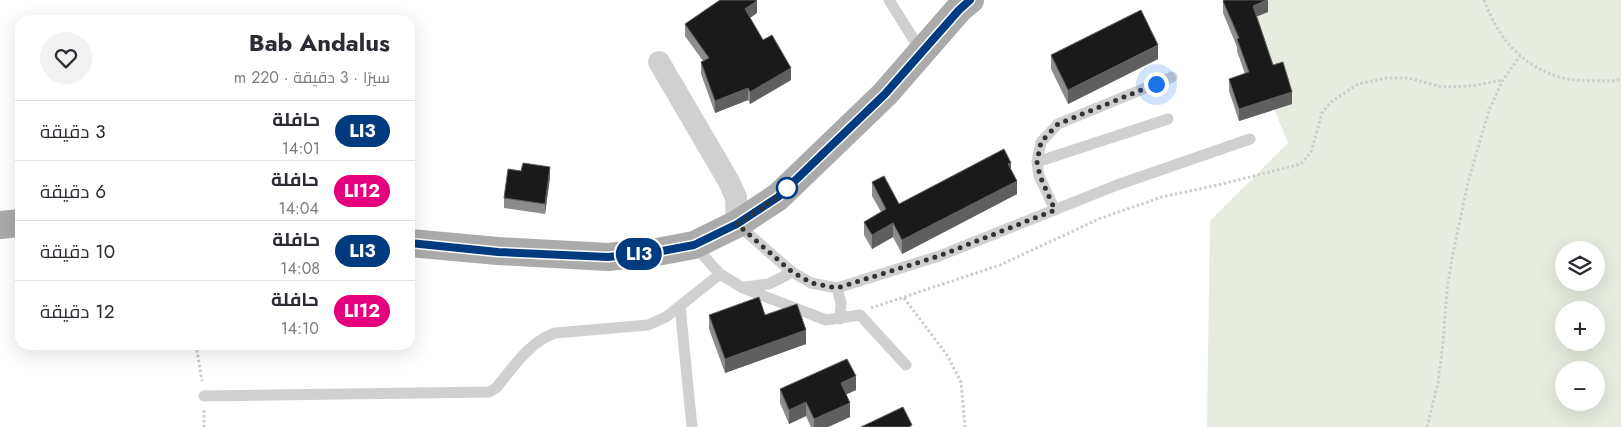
<!DOCTYPE html>
<html lang="ar">
<head>
<meta charset="utf-8">
<style>
  :root { --surface:#fff; --page:#f2f2f3; --text:#2b2b33; --muted:#7c7c81; --line:#e1e1e2 }
  body { margin:0; font-family:Jost,Cairo,sans-serif; background:var(--page); color:var(--text); direction:rtl; height:100vh; display:flex; flex-direction:column; font-size:19px; white-space:nowrap }
  * { box-sizing:border-box; margin:0 }
  p { font-size:16px; color:var(--muted) }
  .icon { flex:none; width:28px; height:28px; fill:none; stroke:currentColor; stroke-width:2; stroke-linecap:round; stroke-linejoin:round }
  .map { position:relative; flex:1; overflow:hidden; direction:ltr }
  .side { position:absolute; left:15px; top:15px; width:400px; height:335px; display:flex; flex-direction:column; background:var(--surface); border-radius:15px; box-shadow:0 5px 20px #0002; direction:rtl }
  .side>* { flex:none }
  .badge { padding:0 10px; border-radius:16px; font-size:18px; line-height:32px }
  .fabs { position:absolute; left:1555px; top:241px; display:grid; gap:10px }
  .fabs a { display:grid; place-items:center; width:50px; height:50px; border-radius:50%; background:var(--surface); box-shadow:0 5px 20px #0002; font-size:25px }
  .you { position:absolute; width:25px; height:25px; margin:-12px; border:4px solid #fff; border-radius:50%; background:#1a73e8; box-shadow:0 0 0 8px #1a73e833 }
  .map>.badge { position:absolute; translate:-50% -50%; box-shadow:0 0 0 2px #fff }
  .round { display:grid; place-items:center; flex:none; width:52px; height:52px; border-radius:26px; background:var(--page) }
  .head { display:flex; align-items:center; justify-content:space-between; height:85px; padding:0 25px }
  h1 { font-size:24px; font-weight:700; line-height:38px }
  ul { padding:0; list-style:none }
  li { display:flex; align-items:center; gap:15px; height:60px; padding:0 25px; border-top:1px solid var(--line) }
  li div { flex:1 }
  li b { display:block; font-size:19px }
  li em { font-style:normal }
  li .badge { min-width:55px; font-weight:700; text-align:center }
  .map>svg:first-child { display:block }
  .green { fill:#e6ecdf; fill-rule:evenodd }
  .lines { fill:none; stroke-linecap:round; stroke-linejoin:round }
  .path { stroke:#cdcdcd; stroke-width:3; stroke-dasharray:2.5 2.5; stroke-linecap:butt }
  .service { stroke:#d0d0d0; stroke-width:11 }
  .minor { stroke:#d0d0d0; stroke-width:22 }
  .primary { stroke:#ababab; stroke-width:28 }
  .wall { fill:#8c8c8c }
  .shaded-wall { fill:#5f5f5f }
  .building { fill:#1a1a1a; stroke:#5f5f5f }
  .line-casing { stroke:#fff; stroke-width:11 }
  .line { stroke:#003b80; stroke-width:8 }
  .walk { stroke:#333; stroke-width:5; stroke-dasharray:0 9 }
  .stop-dot { fill:#fff; stroke:#003b80; stroke-width:2.5 }
</style>
</head>
<body>
<div class="map">
<svg width="1621" height="427" viewBox="0 0 1621 427">
  <rect width="100%" height="100%" fill="#fff"/>
  <path class="green" d="M1237,0h384v427h-414l3,-206 78,-78 -47,-114zM1564,250h32v32h-32zM1564,310h32v32h-32zM1564,370h32v32h-32z"/>
  <g class="lines">
    <path class="path" d="M1484,0c14,38 38,67 79,78 16,4 34,2 50,3l8,-2
      M904,298l43,57 14,27 4,45
      M871,308l129,-43 101,-47 61,-21 60,-13 79,-20 10,-12 11,-39 9,-11 27,-18 29,-6h22l33,9 30,-1 31,-6
      M196,345l6,36
      M204,410v17
      M1427,427l11,-44 5,-40 4,-53 5,-32 16,-76 21,-72 14,-30 17,-24"/>
    <path class="service" d="M889,0l32,51
      M1037,162l131,-43
      M1055,210l-16,-34 -2,-14 4,-20 17,-18 114,-47
      M737,224l55,48 19,11 26,5 102,-32 178,-71 133,-46
      M694,245l26,29 23,14 83,32 34,-5 46,50
      M745,287l24,-3 23,-12
      M837,288l4,15 -1,16
      M680,306l12,121
      M204,396l285,-4 7,-4c17,-20 33,-46 59,-55l93,-8 18,-8 54,-43"/>
    <path class="minor" d="M659,62l69,118 8,17 1,27"/>
    <path class="primary" d="M0,225l20,-2
      M410,243l88,8 110,6 49,-5 37,-7 43,-21 41,-27 107,-103 74,-85 11,-9"/>
  </g>
  <path class="wall" d="M1223,1l45,11 -11,4 16,49 19,39 -53,17 -10,-30v-12l16,-5 -8,-23v-4l-14,-34z
    M757,13l-7,5 13,22 28,40 -41,24 -2,-4 -33,13 -14,-39v-12l2,-1 -18,-25v-12z
    M1051,55l107,4 -90,45 -17,-35z
    M1011,170l6,24 -115,60 -9,-17 -21,12 -8,-14v-13l17,-10 -9,-16v-14l27,22z
    M550,177l-5,37 -41,-6v-10z
    M709,315h56l41,29 -81,29 -16,-44z
    M780,389l76,1 -10,4 4,23 -22,10h-17l-5,-11 -17,8 -9,-21z"/>
  <path class="shaded-wall" d="M1268,0v12l-15,6v-12z
    M757,1v12l-12,8v-12z
    M1158,45v14l-90,45v-14z
    M791,68v12l-41,24v-12z
    M748,88v12l-33,13v-12z
    M1292,92v12l-53,17v-12z
    M1011,163v13l-3,-12z
    M550,167v10l-5,37v-10z
    M1017,181v13l-115,60v-14z
    M893,223v14l-21,12v-14z
    M806,330v14l-81,29v-14z
    M856,376v14l-15,7v-14z
    M806,402v14l-17,8v-14z
    M850,403v14l-22,10h-14v-8z"/>
  <path class="building" d="M720,0h36l1,1 -12,8 18,31 9,-5 19,33 -41,24 -2,-4 -33,13 -14,-39 8,-4 -24,-34z
    M1224,0h43l-14,6 20,59 10,-3 9,30 -53,17 -10,-30 20,-7 -12,-33 2,-1 -16,-37z
    M1141,10l17,35 -90,45 -17,-35z
    M1004,149l7,14 -3,1 9,17 -115,59 -9,-17 -21,12 -8,-13 22,-13 -14,-27 12,-6 15,28z
    M523,163l27,4 -5,37 -41,-6 4,-29 13,2z
    M759,297l6,18 32,-11 9,26 -81,29 -16,-44z
    M847,359l9,17 -15,7 9,20 -36,16 -8,-17 -17,8 -9,-21z
    M903,407l9,18 -3,2h-48z"/>
  <g class="lines">
    <defs>
      <path id="line" d="M410,243l88,9 110,5 49,-5 37,-7 43,-21 41,-27 107,-103 74,-84 11,-10"/>
    </defs>
    <use href="#line" class="line-casing"/>
    <use href="#line" class="line"/>
    <path class="walk" d="M787,188l4,-4 -13,13 -41,27 55,48 20,11 25,5 102,-32 116,-46 -15,-34 -3,-14 4,-20 17,-18 98,-40"/>
  </g>
  <circle class="stop-dot" cx="787" cy="188" r="10"/>
</svg>
<div class="fabs">
<a><svg class="icon" aria-label="layers" viewBox="0 0 24 24"><path d="M12 4l9 5-9 5-9-5zM3 14l9 5 9-5"/></svg></a>
<a>+</a>
<a>−</a>
</div>
<div class="you" style="left:1156px;top:84px"></div>
<b class="badge" style="left:639px;top:254px;background:#003b80;color:#fff">LI3</b>
<section class="side">
<div class="head"><div><h1>Bab Andalus</h1><p>سيرًا · 3 دقيقة · 220 m</p></div><a class="round"><svg class="icon" aria-label="heart" viewBox="0 0 24 24"><path d="M12 20l-8-8c-3-5 5-10 8-4 3-6 11-1 8 4z"/></svg></a></div>
<ul>
<li><span class="badge" style="background:#003b80;color:#fff">LI3</span><div><b>حافلة</b><p>14:01</p></div><em>3 دقيقة</em></li>
<li><span class="badge" style="background:#e6007e;color:#fff">LI12</span><div><b>حافلة</b><p>14:04</p></div><em>6 دقيقة</em></li>
<li><span class="badge" style="background:#003b80;color:#fff">LI3</span><div><b>حافلة</b><p>14:08</p></div><em>10 دقيقة</em></li>
<li><span class="badge" style="background:#e6007e;color:#fff">LI12</span><div><b>حافلة</b><p>14:10</p></div><em>12 دقيقة</em></li>
</ul>
</section>
</div>
</body>
</html>
